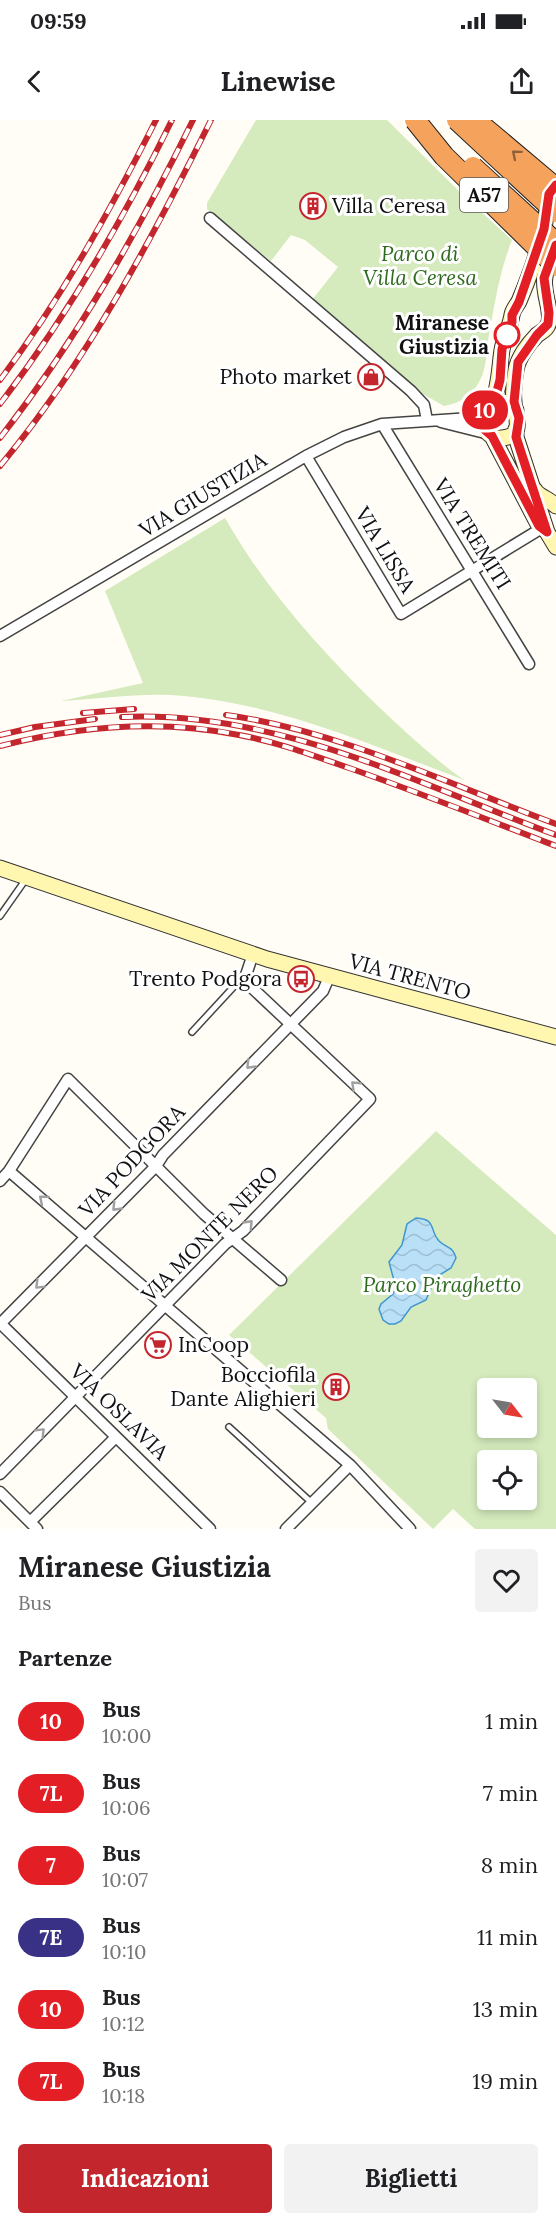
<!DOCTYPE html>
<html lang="it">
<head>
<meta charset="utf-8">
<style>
  :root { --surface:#fff; --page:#f2f2f2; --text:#202124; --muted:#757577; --accent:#c4262e }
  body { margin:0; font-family:Lora,serif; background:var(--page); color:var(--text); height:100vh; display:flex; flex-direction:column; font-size:22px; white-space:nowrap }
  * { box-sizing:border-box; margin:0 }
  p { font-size:20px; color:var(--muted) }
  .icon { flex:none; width:33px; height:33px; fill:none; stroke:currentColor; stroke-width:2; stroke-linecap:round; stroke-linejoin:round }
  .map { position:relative; height:1409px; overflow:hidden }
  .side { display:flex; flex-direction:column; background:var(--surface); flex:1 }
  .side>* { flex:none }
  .badge { padding:0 12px; border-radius:20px; font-size:21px; line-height:39px }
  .needle { width:39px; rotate:121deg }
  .fabs { position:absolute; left:477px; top:1258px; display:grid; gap:12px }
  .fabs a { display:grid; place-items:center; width:60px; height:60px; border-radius:6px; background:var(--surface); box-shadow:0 3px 9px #0003; font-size:30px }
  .map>.badge { position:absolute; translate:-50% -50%; box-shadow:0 0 0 3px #fff }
  h2 { padding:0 18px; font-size:22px; line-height:54px }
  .round { display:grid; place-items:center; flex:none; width:63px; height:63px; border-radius:6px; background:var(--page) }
  .summary { display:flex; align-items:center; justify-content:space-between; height:102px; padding:0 18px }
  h1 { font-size:28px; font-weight:700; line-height:45px }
  .action { display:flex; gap:12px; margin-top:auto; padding:12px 18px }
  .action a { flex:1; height:69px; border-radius:6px; background:var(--accent); color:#fff; font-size:24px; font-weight:700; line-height:69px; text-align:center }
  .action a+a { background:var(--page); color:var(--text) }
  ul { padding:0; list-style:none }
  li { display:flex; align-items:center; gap:18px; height:72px; padding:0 18px }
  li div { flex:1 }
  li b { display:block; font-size:22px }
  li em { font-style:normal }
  li .badge { min-width:66px; font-weight:700; text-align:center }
  .status { display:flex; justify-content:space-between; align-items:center; height:42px; padding:0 30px; background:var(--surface); direction:ltr }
  .status svg { height:16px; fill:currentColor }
  header { display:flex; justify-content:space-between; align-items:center; height:78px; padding:0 18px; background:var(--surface); font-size:27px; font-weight:700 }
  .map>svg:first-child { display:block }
  .grass { fill:#d5ebbd; fill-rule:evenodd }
  .water { fill:url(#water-waves); stroke:#3f96cf; stroke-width:1.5 }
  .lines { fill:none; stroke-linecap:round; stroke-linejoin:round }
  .lane-casing { stroke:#444; stroke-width:8 }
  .street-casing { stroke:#444; stroke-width:13 }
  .secondary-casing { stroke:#333; stroke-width:17 }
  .lane { stroke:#fff; stroke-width:5 }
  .street { stroke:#fff; stroke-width:10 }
  .secondary { stroke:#fff6b0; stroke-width:15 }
  .rail-casing { stroke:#c4262e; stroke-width:6 }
  .rail { stroke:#fff; stroke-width:4; stroke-dasharray:11; stroke-linecap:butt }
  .highway-bridge-casing { stroke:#222; stroke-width:22; stroke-linecap:butt }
  .highway-bridge { stroke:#f5a25d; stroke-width:20 }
  .oneway { stroke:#8e613b }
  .oneway2 { stroke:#a0a0a0 }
  .line-casing { stroke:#fff; stroke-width:14 }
  .line { stroke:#e31e24; stroke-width:9 }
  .stop-dot { fill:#fff; stroke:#e31e24; stroke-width:3 }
  .labels { text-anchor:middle; stroke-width:6; stroke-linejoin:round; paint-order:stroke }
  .shield { fill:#fff; stroke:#585858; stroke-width:1.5 }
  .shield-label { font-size:20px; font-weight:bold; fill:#111 }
  .poi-label { font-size:21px; fill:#111; stroke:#fff; text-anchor:end }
  .park-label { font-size:21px; font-style:italic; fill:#2f6b1f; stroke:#fff }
  .stop-label { font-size:21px; font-weight:bold; fill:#111; stroke:#fff; text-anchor:end }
  .street-label { font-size:21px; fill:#111; stroke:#fff }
</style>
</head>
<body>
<div class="status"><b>09:59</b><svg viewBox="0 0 49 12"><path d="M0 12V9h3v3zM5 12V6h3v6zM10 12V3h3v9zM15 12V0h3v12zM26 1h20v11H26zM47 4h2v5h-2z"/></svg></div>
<header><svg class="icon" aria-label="back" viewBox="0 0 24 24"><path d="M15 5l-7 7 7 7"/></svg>Linewise<svg class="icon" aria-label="share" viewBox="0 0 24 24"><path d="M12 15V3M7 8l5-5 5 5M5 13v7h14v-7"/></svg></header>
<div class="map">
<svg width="556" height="1409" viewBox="0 0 556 1409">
  <defs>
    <pattern id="water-waves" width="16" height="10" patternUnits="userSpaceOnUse" patternTransform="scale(1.5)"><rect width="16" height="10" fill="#b9e0f7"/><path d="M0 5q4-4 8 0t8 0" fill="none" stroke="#9ebfd3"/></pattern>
  </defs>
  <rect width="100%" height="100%" fill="#fffdf5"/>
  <path class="grass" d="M256,0h131l77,76 48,44c-12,30 -17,62 -23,94 -2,13 -2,29 -7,42 -7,17 -20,27 -38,30l-28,-16 -104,-90 26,-33 -33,-27 -14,-5 -20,26 -64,-52v-6z
    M225,398c41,72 96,133 156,191 27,25 53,50 83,71 -91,-34 -182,-75 -280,-84 -40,-4 -82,3 -123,5l82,-18 -38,-92z
    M436,1011l120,104v294h-81l-22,-20 -20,20 -105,-100 -2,-11 -97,-83zM488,1269h38v39h-38zM488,1341h38v39h-38z"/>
  <path class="water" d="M416,1098c21,1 13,12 23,23 7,7 14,5 17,17l-5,10 -15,9 -10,23 -15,7 -10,14 -6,3h-6l-6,-4 -4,-11 2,-5 12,-10 3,-6 -7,-26 13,-17 5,-21z"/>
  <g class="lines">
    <defs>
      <path id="lane" d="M0,796l26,-37
        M192,912l48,-52 5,-2
        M229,1307l83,76"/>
      <path id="street" d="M210,98l201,173 13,14 3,15
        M441,302l48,12
        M382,304l147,240
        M306,336l95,158 141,-86
        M0,516l306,-180 38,-19 38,-13 89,-6 12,-5
        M9,1051l341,294 60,64
        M0,1061l9,-10 59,-92 136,135 77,66
        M0,1204l156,-158 7,-11 160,-164 6,-14
        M1,1204l209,205
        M0,1354l225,-230 18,-13 127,-132 -121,-114 -4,-7 8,-24
        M0,1372l37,37
        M30,1402l86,-85
        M286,1409l64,-64"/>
      <path id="secondary" d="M492,284c8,-19 7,-35 10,-54 2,-12 8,-23 10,-35 1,-7 6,-10 8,-16 12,-29 27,-71 28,-101
        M516,290c-17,-20 -45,2 -30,21 4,5 10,8 16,7 24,-2 13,-22 12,-36 -1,-10 0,-22 2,-32 2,-12 12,-26 21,-35 5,-4 10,-5 12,-13 3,-12 -7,-31 -4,-45 1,-8 6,-17 9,-26
        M516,309v8l31,95 9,15
        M492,316l46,88
        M535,370c3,6 14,9 21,16
        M0,748l267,91 289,78"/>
    </defs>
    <use href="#lane" class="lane-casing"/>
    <use href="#street" class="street-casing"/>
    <use href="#secondary" class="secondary-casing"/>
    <use href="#lane" class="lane"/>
    <use href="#street" class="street"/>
    <use href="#secondary" class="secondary"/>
    <defs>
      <path id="rail" d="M0,260c61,-81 110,-169 156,-260
        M0,284c68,-89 123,-184 172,-284
        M0,318c77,-99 138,-206 193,-318
        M0,346c87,-105 151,-225 211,-346
        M83,593l51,-4
        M226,595c111,15 225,70 330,109
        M122,597c154,-7 294,66 434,118
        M0,615l35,-8 60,-8
        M0,626c78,-20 159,-27 239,-11 39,7 75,21 113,34 68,24 136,51 204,77"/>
    </defs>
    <use href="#rail" class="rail-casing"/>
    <use href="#rail" class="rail"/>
    <defs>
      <path id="highway-bridge" d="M415,0l29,36 112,110
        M457,0l99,92
        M475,0l81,68
        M473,47l83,76"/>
    </defs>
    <use href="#highway-bridge" class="highway-bridge-casing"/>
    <use href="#highway-bridge" class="highway-bridge"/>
  </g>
  <defs><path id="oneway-chevron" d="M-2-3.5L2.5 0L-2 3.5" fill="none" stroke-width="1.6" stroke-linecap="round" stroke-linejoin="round" transform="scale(1.5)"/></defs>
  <use class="oneway" href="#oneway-chevron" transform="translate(516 34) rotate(-140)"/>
  <g class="oneway2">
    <use href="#oneway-chevron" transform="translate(250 945) rotate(134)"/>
    <use href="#oneway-chevron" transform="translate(355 965) rotate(-137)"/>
    <use href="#oneway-chevron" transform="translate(43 1079) rotate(-140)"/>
    <use href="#oneway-chevron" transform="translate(116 1087) rotate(134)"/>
    <use href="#oneway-chevron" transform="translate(249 1104) rotate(-46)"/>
    <use href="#oneway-chevron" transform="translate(39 1165) rotate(135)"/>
    <use href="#oneway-chevron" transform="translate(41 1312) rotate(-45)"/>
  </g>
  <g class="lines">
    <defs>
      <path id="line" d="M556,65l-7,9 -5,35 -25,73 -7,13v7l-10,27 -2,31 -4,15 -14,22 2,12 8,7 47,90 8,6 -31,-95 3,-19 -5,-16 4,-40 19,-27 11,-11 1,-11 -5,-35 12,-33"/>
    </defs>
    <use href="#line" class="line-casing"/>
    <use href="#line" class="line"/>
  </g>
  <defs>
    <symbol id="building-ring" viewBox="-11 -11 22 22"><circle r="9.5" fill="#fff" stroke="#c4262e" stroke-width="1.5"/><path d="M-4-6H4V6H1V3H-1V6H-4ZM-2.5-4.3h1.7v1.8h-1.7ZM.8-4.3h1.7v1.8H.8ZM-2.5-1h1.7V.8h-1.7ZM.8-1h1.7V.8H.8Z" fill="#c4262e"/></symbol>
    <symbol id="shop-ring" viewBox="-11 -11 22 22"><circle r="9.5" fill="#fff" stroke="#c4262e" stroke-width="1.5"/><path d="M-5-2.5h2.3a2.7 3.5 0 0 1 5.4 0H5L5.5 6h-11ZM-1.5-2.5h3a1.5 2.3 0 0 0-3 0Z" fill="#c4262e"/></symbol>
    <symbol id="bus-ring" viewBox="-11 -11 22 22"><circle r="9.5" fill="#fff" stroke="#c4262e" stroke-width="1.5"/><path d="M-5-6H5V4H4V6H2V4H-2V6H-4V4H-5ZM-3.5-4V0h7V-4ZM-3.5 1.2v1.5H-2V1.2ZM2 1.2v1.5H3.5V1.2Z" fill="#c4262e"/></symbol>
    <symbol id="supermarket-ring" viewBox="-11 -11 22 22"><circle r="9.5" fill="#fff" stroke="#c4262e" stroke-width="1.5"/><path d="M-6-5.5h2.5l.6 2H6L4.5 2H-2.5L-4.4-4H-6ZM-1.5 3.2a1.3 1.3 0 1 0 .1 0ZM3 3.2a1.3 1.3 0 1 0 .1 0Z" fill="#c4262e"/></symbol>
  </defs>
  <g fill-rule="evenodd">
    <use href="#building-ring" x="298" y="71" width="30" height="30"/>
    <use href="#shop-ring" x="356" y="242" width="30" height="30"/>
    <use href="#bus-ring" x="286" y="844" width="30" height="30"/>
    <use href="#supermarket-ring" x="143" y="1210" width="30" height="30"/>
    <use href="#building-ring" x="321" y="1252" width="30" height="30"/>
  </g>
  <circle class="stop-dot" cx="507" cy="215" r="12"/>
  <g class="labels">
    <rect class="shield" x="460" y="58" width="48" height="34" rx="4.5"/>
    <g class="shield-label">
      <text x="484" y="82">A57</text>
    </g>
    <g class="poi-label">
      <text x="332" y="93" text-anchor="start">Villa Ceresa</text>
      <text x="352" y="264">Photo market</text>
      <text x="282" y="866">Trento Podgora</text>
      <text x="178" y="1232" text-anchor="start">InCoop</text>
      <text x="316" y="1262">Bocciofila<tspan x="316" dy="24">Dante Alighieri</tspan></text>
    </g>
    <g class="park-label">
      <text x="420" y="141">Parco di<tspan x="420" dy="24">Villa Ceresa</tspan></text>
      <text x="442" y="1172">Parco Piraghetto</text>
    </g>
    <g class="stop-label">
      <text x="489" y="210">Miranese<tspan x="489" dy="24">Giustizia</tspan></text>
    </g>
    <g class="street-label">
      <text transform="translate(203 375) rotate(-31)" y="7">VIA GIUSTIZIA</text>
      <text transform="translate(472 414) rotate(58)" y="7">VIA TREMITI</text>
      <text transform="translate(385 430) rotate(59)" y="7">VIA LISSA</text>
      <text transform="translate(410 857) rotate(15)" y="7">VIA TRENTO</text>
      <text transform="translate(132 1041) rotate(-47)" y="7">VIA PODGORA</text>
      <text transform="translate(210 1114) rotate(-45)" y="7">VIA MONTE NERO</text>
      <text transform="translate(119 1292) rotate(44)" y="7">VIA OSLAVIA</text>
    </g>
  </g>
</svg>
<div class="fabs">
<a><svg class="needle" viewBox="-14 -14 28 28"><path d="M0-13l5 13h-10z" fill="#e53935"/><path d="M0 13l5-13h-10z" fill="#757577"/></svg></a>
<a><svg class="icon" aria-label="locate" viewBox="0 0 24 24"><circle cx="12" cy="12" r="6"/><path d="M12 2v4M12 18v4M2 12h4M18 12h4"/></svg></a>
</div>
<b class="badge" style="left:485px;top:290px;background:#e31e24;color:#fff">10</b>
</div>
<section class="side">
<div class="summary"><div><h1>Miranese Giustizia</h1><p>Bus</p></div><a class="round"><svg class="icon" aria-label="heart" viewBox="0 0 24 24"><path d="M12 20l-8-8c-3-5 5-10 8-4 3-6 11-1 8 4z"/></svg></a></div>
<h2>Partenze</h2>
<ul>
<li><span class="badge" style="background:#e31e24;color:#fff">10</span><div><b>Bus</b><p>10:00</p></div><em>1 min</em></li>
<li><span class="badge" style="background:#e31e24;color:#fff">7L</span><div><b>Bus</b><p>10:06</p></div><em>7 min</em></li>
<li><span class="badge" style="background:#e31e24;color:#fff">7</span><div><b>Bus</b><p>10:07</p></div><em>8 min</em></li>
<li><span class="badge" style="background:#393185;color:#fff">7E</span><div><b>Bus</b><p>10:10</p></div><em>11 min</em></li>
<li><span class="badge" style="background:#e31e24;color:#fff">10</span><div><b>Bus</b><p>10:12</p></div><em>13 min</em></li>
<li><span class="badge" style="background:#e31e24;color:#fff">7L</span><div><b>Bus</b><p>10:18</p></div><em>19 min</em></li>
</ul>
<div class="action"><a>Indicazioni</a><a>Biglietti</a></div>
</section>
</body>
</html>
